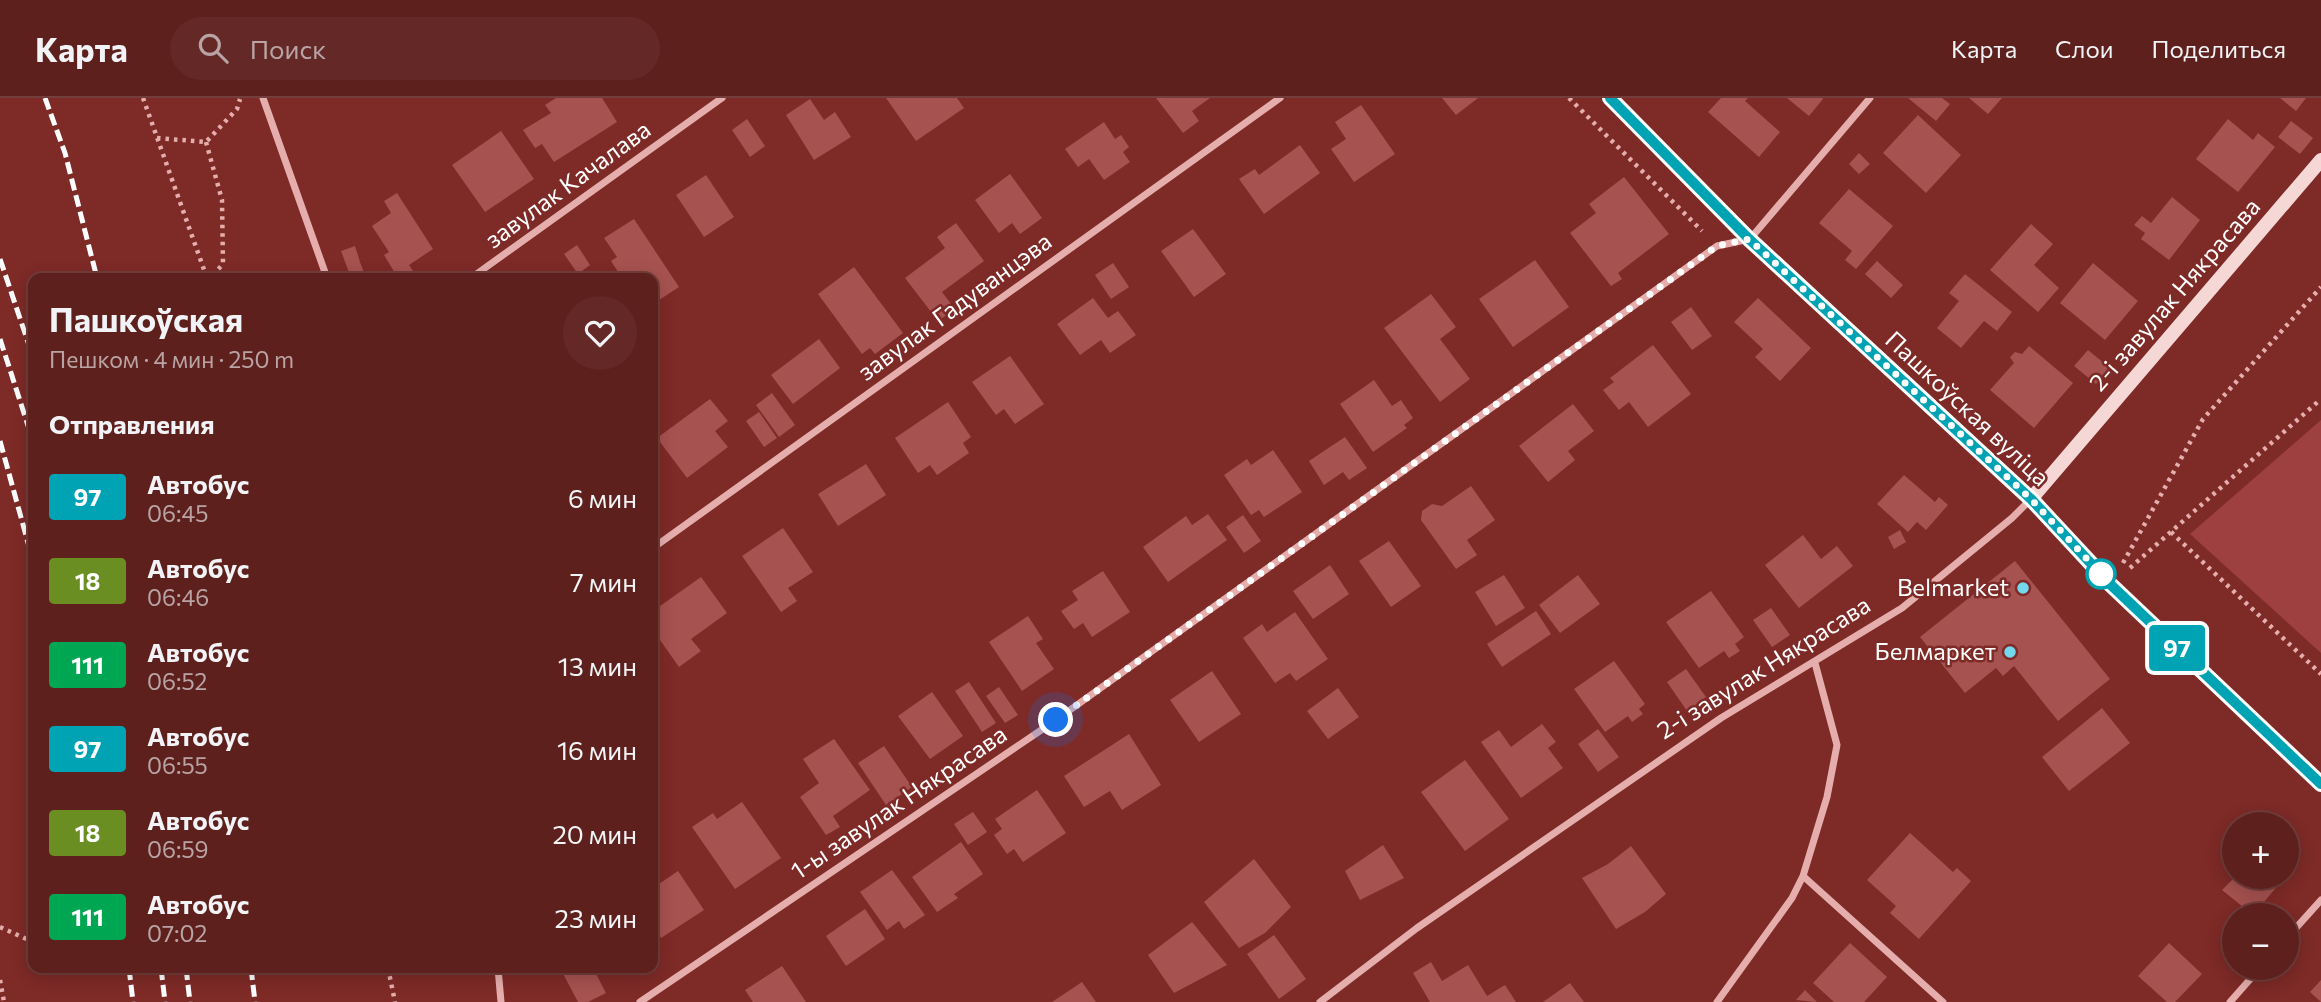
<!DOCTYPE html>
<html lang="ru">
<head>
<meta charset="utf-8">
<style>
  :root { --surface:#5e201d; --page:#642826; --text:#f1f3f6; --muted:#b9a3a4; --line:#733e3b }
  body { margin:0; font-family:Commissioner,sans-serif; background:var(--page); color:var(--text); height:100vh; display:flex; flex-direction:column; font-size:26px; white-space:nowrap }
  * { box-sizing:border-box; margin:0 }
  p { font-size:23px; color:var(--muted) }
  .icon { flex:none; width:38px; height:38px; fill:none; stroke:currentColor; stroke-width:2; stroke-linecap:round; stroke-linejoin:round }
  .map { position:relative; flex:1; overflow:hidden }
  .panel { position:absolute; left:28px; top:175px; width:630px; height:700px; display:flex; flex-direction:column; background:var(--surface); border-radius:14px; box-shadow:0 4px 18px #0003,0 0 0 2px var(--line) }
  .panel>* { flex:none }
  .badge { padding:0 14px; border-radius:5px; font-size:24px; line-height:46px }
  .fabs { position:absolute; left:2222px; top:714px; display:grid; gap:14px }
  .fabs a { display:grid; place-items:center; width:77px; height:77px; border-radius:50%; background:var(--surface); box-shadow:0 4px 18px #0003,0 0 0 2px var(--line); font-size:35px }
  .you { position:absolute; width:35px; height:35px; margin:-18px; border:5px solid #fff; border-radius:50%; background:#1a73e8; box-shadow:0 0 0 10px #1a73e833 }
  .map>.badge { position:absolute; translate:-50% -50%; box-shadow:0 0 0 4px #fff }
  h2 { padding:0 21px; font-size:26px; line-height:63px }
  .round { display:grid; place-items:center; flex:none; width:74px; height:74px; border-radius:37px; background:var(--page) }
  .overview { display:flex; align-items:center; justify-content:space-between; height:119px; padding:0 21px }
  h1 { font-size:33px; font-weight:700; line-height:52px }
  ul { padding:0; list-style:none }
  li { display:flex; align-items:center; gap:21px; height:84px; padding:0 21px }
  li div { flex:1 }
  li b { display:block; font-size:26px }
  li em { font-style:normal }
  li .badge { min-width:77px; font-weight:700; text-align:center }
  header { display:flex; align-items:center; gap:42px; box-sizing:border-box; height:98px; padding:0 35px; background:var(--surface); border-bottom:2px solid var(--line) }
  header strong { font-size:33px }
  nav { display:flex; gap:38px; margin-inline-start:auto; font-size:24px }
  .search { width:490px; height:63px; background:var(--page); display:flex; align-items:center; gap:18px; box-sizing:border-box; padding:0 24px; border-radius:38px; color:var(--muted); font-size:26px }
  .map>svg:first-child { display:block }
  .green { fill:#9d403f }
  .building { fill:#a65250 }
  .lines { fill:none; stroke-linecap:round; stroke-linejoin:round }
  .path { stroke:#e5aead; stroke-width:4.5; stroke-dasharray:3.5 5; stroke-linecap:butt }
  .street { stroke:#e5aead; stroke-width:7 }
  .secondary { stroke:#f5d7d6; stroke-width:14 }
  .rail { stroke:#fff; stroke-width:5; stroke-dasharray:12 5; stroke-linecap:butt }
  .line-casing { stroke:#fff; stroke-width:16 }
  .line { stroke:#00a3b4; stroke-width:10 }
  .walk { stroke:#fff; stroke-width:7; stroke-dasharray:0 12.6 }
  .stop-dot { fill:#fff; stroke:#00a3b4; stroke-width:3.5 }
  .poi-dot { fill:#74d8ed; stroke:#7e2a27; stroke-width:2.5 }
  .labels { text-anchor:middle; stroke-width:5; stroke-linejoin:round; paint-order:stroke }
  .street-label { font-size:24px; fill:#fff; stroke:#7e2a27 }
  .poi-label { font-size:24px; fill:#fff; stroke:#7e2a27; text-anchor:end }
</style>
</head>
<body>
<header>
<strong>Карта</strong>
<div class="search"><svg class="icon" aria-label="search" viewBox="0 0 24 24"><circle cx="10" cy="10" r="6"/><path d="M15 15l6 6"/></svg>Поиск</div>
<nav><a>Карта</a><a>Слои</a><a>Поделиться</a></nav>
</header>
<div class="map">
<svg width="2321" height="904" viewBox="0 0 2321 904">
  <rect width="100%" height="100%" fill="#7e2a27"/>
  <path class="green" d="M2321,322v233l-131,-119z"/>
  <path class="building" d="M556,0h46l15,24 -63,40 -12,-18 -7,4 -12,-18 28,-17 -6,-8z
    M886,0h71l7,10 -48,33z
    M1156,0h54l-18,13 7,10 -16,12z
    M1442,0h36l-22,17z
    M1721,0h27l-3,3 35,31 -21,25 -51,-45z
    M1787,0h35l1,1 -14,17z
    M1908,0h34l8,6 -14,17z
    M1969,0h33l-14,16z
    M2280,0h26l-10,13z
    M810,1l14,21 11,-8 16,25 -37,23 -28,-45z
    M1361,7l34,49 -41,28 -23,-33 15,-10 -11,-17z
    M1918,17l43,40 -35,38 -43,-40z
    M747,21l18,27 -15,11 -18,-27z
    M2228,21l25,21 5,-7 17,14 -37,45 -42,-33z
    M2291,23l22,17 -13,16 -22,-17z
    M1104,24l11,17 6,-4 8,12 -6,5 7,10 -26,18 -15,-21 -11,8 -13,-18z
    M501,33l33,48 -49,33 -33,-47z
    M1300,47l20,28 -56,41 -25,-35 16,-10 4,6z
    M1859,55l11,11 -11,10 -10,-10z
    M1010,76l32,44 -22,16 -8,-11 -13,10 -24,-33z
    M706,77l28,42 -30,20 -28,-42z
    M1624,79l45,57 -51,39 4,6 -11,7 -41,-53 26,-20 -7,-9z
    M1849,91l44,37 -37,43 -11,-9 7,-9 -33,-28z
    M397,95l36,56 -24,16 4,6 -11,7h-4l-14,-23 5,-3 -17,-26 19,-13 -7,-12z
    M2172,99l28,23 -31,40 -28,-21 4,-6 -11,-8 8,-9 9,7z
    M634,121l45,68 -26,17v-26h-31l-11,-17 6,-4 -13,-19z
    M956,125l28,38 -42,31 13,17 -17,12 -33,-43 40,-30 -8,-11z
    M2031,126l22,20 -19,21 25,23 -21,24 -48,-42z
    M1193,131l33,45 -32,23 -33,-46z
    M577,147l13,20 -12,9 -14,-20z
    M355,148l5,16 6,16h-15l-4,-11 -6,-16z
    M1535,162l34,47 -56,40 -34,-48z
    M1877,163l26,24 -12,13 -26,-24z
    M1113,165l16,24 -18,12 -16,-24z
    M2093,165l45,38 -33,39 -45,-37z
    M854,169l49,66 -28,21 -5,-6 -8,6 -44,-60z
    M1965,176l47,38 -15,19 -13,-10 -23,27 -24,-20 22,-27 -10,-8z
    M1431,196l25,33 -16,12 30,40 -30,23 -56,-74z
    M1093,200l15,20 10,-7 18,24 -26,18 -9,-13 -21,15 -23,-31z
    M1758,200l53,50 -31,33 -25,-24 8,-8 -29,-27z
    M1691,209l21,29 -20,14 -21,-28z
    M819,241l21,29 -47,36 -22,-29z
    M1653,247l38,49 -43,33 -19,-25 -10,8 -16,-20 11,-8 -4,-4z
    M2029,248l44,37 -39,45 -44,-38 24,-27 -4,-6 5,-5 7,2z
    M2088,252l22,18 -14,16 -22,-18z
    M1010,258l34,48 -29,20 -11,-15 -8,6 -24,-33z
    M1374,282l18,26 9,-6 12,18 -9,7 3,3 -34,24 -33,-48z
    M772,295l23,32 -16,12 -23,-32z
    M710,301l18,22 -13,10 13,16 -41,31 -30,-40z
    M948,304l23,35 -8,6 6,10 -32,22 -7,-10 -12,8 -23,-35z
    M1573,306l21,27 -26,20 7,9 -27,22 -29,-36z
    M759,314l18,26 -13,9 -18,-26z
    M1345,339l22,31 -18,12 -6,-8 -19,13 -15,-24z
    M1273,352l29,42 -38,25 -5,-7 -8,5 -27,-40 23,-16 4,6z
    M866,366l20,31 -48,31 -20,-32z
    M1904,377l31,27 4,-5 9,8 -22,25 -9,-8 -9,10 -31,-28z
    M1471,388l24,34 -28,20 10,15 -21,14 -35,-49 1,-9 10,-7 10,2z
    M1208,416l19,26 -59,42 -25,-35 43,-31 6,9z
    M1243,417l18,26 -17,12 -18,-26z
    M783,430l30,44 -25,16 9,13 -16,11 -39,-56z
    M1900,432l6,12 -12,7 -6,-12z
    M1803,437l18,24 16,-13 16,20 -54,42 -34,-43z
    M1389,443l32,45 -30,21 -32,-46z
    M2015,463l95,118 -52,42 -44,-55 -11,10 -7,-8 -31,25 -45,-56z
    M1330,467l19,29 -36,25 -20,-28z
    M1103,473l27,41 -38,25 -9,-14 -9,6 -13,-18 17,-11 -6,-9z
    M1504,477l21,33 -29,18 -21,-34z
    M1578,477l22,29 -40,29 -21,-28z
    M701,479l26,36 -36,26 10,12 -22,16 -26,-37v-19z
    M1711,493l33,46 -9,7 5,7 -11,7 -5,-7 -25,17 -33,-46z
    M1771,510l19,27 -18,12 -19,-27z
    M1536,513l15,23 -49,33 -15,-23z
    M1295,514l33,47 -32,22 -6,-8 -15,10 -32,-45 19,-14 5,8z
    M1028,518l15,23 -7,4 18,26 -32,22 -33,-49z
    M1614,563l31,43 -6,5 4,5 -11,8 -4,-6 -23,16 -31,-43z
    M1686,571l20,28 -19,14 -20,-29z
    M1212,573l29,43 -42,28 -29,-42z
    M969,584l27,41 -14,9 -27,-41z
    M999,589l19,28 -13,8 -19,-27z
    M1338,590l21,29 -31,22 -21,-28z
    M932,594l31,44 -33,23 -32,-43z
    M2102,610l28,35 -61,48 -27,-34z
    M1542,626l14,18 -8,6 15,20 -42,30 -40,-56 18,-12 12,17z
    M1598,631l21,28 -21,15 -20,-28z
    M1129,636l32,51 -39,25 -12,-19 -26,16 -20,-31z
    M834,641l36,51 -37,26 7,11 -14,8 -26,-38 19,-14 -16,-24z
    M884,648l28,41 -26,18 -28,-42z
    M1465,662l44,59 -44,32 -44,-59z
    M1037,692l29,43 -43,29 -9,-13 -7,5 -13,-19 8,-6 -7,-10z
    M742,704l39,56 -46,31 -43,-62 21,-14 4,6z
    M973,714l14,20 -19,13 -14,-21z
    M1910,735l43,39 4,-4 14,13 -52,58 -29,-26 6,-7 -29,-26z
    M961,744l22,32 -29,20 4,4 -21,14 -25,-35z
    M1383,747l21,33 -44,22 -15,-29z
    M1631,748l35,48 -21,18 -29,17 -34,-51 26,-14z
    M1254,761l37,48 -26,26 -26,15 -35,-46z
    M892,772l33,45 -21,14 -5,-8 -12,9 -27,-38z
    M678,773l26,39 -43,28 -8,-13v-37z
    M2235,779h50l-32,38 -31,-25z
    M865,811l20,30 -39,27 -20,-30z
    M1192,824l35,43 -53,28 -26,-38z
    M1274,837l32,44 -27,20 -32,-45z
    M1850,845l37,34 -23,25h-30l-21,-19z
    M2169,845l33,31 -27,28h-8l-29,-26z
    M1431,864l11,19 26,-16 19,31 18,-11 11,17h-86l-17,-29z
    M782,868l24,36h-53l-8,-12z
    M560,870h33l13,25 -18,9h-10z
    M2321,882v22l-11,-10z
    M1082,884l14,20h-44z
    M1570,885l14,19h-41z
    M1805,892l12,12 -21,-2z"/>
  <g class="lines">
    <path class="path" d="M143,0l64,180
      M1569,0l133,133
      M157,40l49,4 31,-33 3,-10
      M206,44l16,58 1,64 -13,14
      M2171,434l150,142
      M2123,465l80,-144 118,-132
      M2130,470l191,-169
      M0,829l33,15
      M388,870l7,34
      M0,882l4,22"/>
    <path class="street" d="M263,0l64,180
      M471,180l251,-180
      M653,450l627,-450
      M1803,778l140,126
      M2287,840l34,-38
      M498,870l3,34
      M640,904l416,-282 661,-474 33,-7 120,-141
      M1320,904l97,-74 304,-210 181,-110 110,-90 19,-19
      M1717,904l75,-104 11,-22 24,-79 10,-52 -22,-82
      M2230,904l30,-34"/>
    <path class="secondary" d="M1610,0l140,141 281,260 80,86 210,199
      M2031,401l290,-339"/>
    <path class="rail" d="M45,0l20,55 32,125
      M0,161l33,98
      M0,241l33,102
      M0,343l33,120
      M129,870l4,34
      M161,870l4,34
      M186,870l4,34
      M251,870l4,34"/>
  </g>
  <g class="lines">
    <defs>
      <path id="line" d="M1610,0l139,141 282,260 80,86 210,199"/>
    </defs>
    <use href="#line" class="line-casing"/>
    <use href="#line" class="line"/>
    <path class="walk" d="M1056,622l661,-474 32,-7 282,260 70,75"/>
  </g>
  <circle class="stop-dot" cx="2101" cy="476" r="14"/>
  <g class="poi-dot">
    <circle cx="2023" cy="490" r="7"/>
    <circle cx="2010" cy="554" r="7"/>
  </g>
  <g class="labels">
    <g class="street-label">
      <text transform="translate(568 87) rotate(-36)" y="8">завулак Качалава</text>
      <text transform="translate(2175 197) rotate(-49)" y="8">2-і завулак Някрасава</text>
      <text transform="translate(955 209) rotate(-36)" y="8">завулак Гадуванцэва</text>
      <text transform="translate(1967 311) rotate(43)" y="8">Пашкоўская вуліца</text>
      <text transform="translate(1764 570) rotate(-32)" y="8">2-і завулак Някрасава</text>
      <text transform="translate(899 705) rotate(-34)" y="8">1-ы завулак Някрасава</text>
    </g>
    <g class="poi-label">
      <text x="2009" y="498">Belmarket</text>
      <text x="1996" y="562">Белмаркет</text>
    </g>
  </g>
</svg>
<div class="fabs">
<a>+</a>
<a>−</a>
</div>
<div class="you" style="left:1056px;top:622px"></div>
<b class="badge" style="left:2177px;top:550px;background:#00a3b4;color:#fff">97</b>
<section class="panel">
<div class="overview"><div><h1>Пашкоўская</h1><p>Пешком · 4 мин · 250 m</p></div><a class="round"><svg class="icon" aria-label="heart" viewBox="0 0 24 24"><path d="M12 20l-8-8c-3-5 5-10 8-4 3-6 11-1 8 4z"/></svg></a></div>
<h2>Отправления</h2>
<ul>
<li><span class="badge" style="background:#00a3b4;color:#fff">97</span><div><b>Автобус</b><p>06:45</p></div><em>6 мин</em></li>
<li><span class="badge" style="background:#6b8e23;color:#fff">18</span><div><b>Автобус</b><p>06:46</p></div><em>7 мин</em></li>
<li><span class="badge" style="background:#00a651;color:#fff">111</span><div><b>Автобус</b><p>06:52</p></div><em>13 мин</em></li>
<li><span class="badge" style="background:#00a3b4;color:#fff">97</span><div><b>Автобус</b><p>06:55</p></div><em>16 мин</em></li>
<li><span class="badge" style="background:#6b8e23;color:#fff">18</span><div><b>Автобус</b><p>06:59</p></div><em>20 мин</em></li>
<li><span class="badge" style="background:#00a651;color:#fff">111</span><div><b>Автобус</b><p>07:02</p></div><em>23 мин</em></li>
</ul>
</section>
</div>
</body>
</html>
